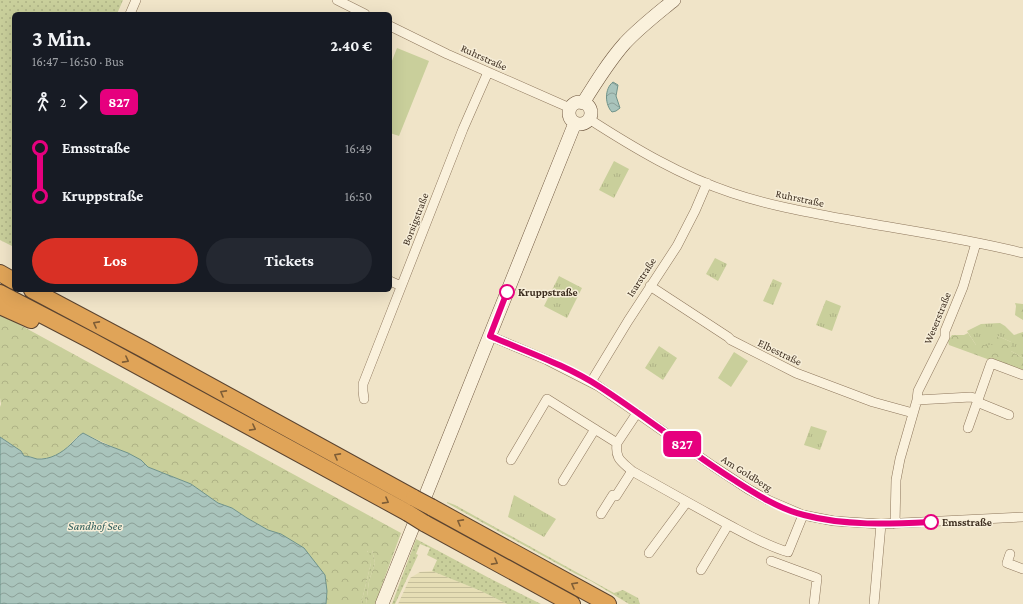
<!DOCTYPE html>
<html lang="de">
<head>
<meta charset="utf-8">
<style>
  :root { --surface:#171b24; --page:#242831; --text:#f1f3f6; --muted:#9ea1a6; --accent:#d93025 }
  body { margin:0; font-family:"Crimson Pro",serif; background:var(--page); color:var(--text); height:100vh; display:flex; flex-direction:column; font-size:15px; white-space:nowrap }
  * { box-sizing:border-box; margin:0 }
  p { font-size:13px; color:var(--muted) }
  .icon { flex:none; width:22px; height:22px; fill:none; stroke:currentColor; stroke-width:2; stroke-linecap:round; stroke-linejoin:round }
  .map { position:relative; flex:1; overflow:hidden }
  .panel { position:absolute; left:12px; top:12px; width:380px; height:280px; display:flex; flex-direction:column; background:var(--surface); border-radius:6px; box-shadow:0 4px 16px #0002 }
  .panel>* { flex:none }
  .badge { padding:0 8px; border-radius:6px; font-size:14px; line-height:26px }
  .map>.badge { position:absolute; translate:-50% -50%; box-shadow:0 0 0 2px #fff }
  .legs { display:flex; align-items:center; gap:6px; height:44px; padding:0 20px; font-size:13px }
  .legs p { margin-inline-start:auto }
  .summary { display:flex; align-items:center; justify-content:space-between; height:68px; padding:0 20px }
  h1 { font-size:22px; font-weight:700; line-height:30px }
  .cta { display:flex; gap:8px; margin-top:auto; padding:8px 20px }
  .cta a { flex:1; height:46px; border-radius:24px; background:var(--accent); color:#fff; font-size:16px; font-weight:700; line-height:46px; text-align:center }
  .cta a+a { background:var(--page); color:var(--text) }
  ul { padding:0 20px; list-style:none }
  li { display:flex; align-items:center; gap:14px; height:48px; font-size:15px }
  li i { display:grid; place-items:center; width:6px; height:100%; margin:0 5px; background:currentColor }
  li i::after { content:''; width:10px; height:10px; margin:-5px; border:3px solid; border-radius:50%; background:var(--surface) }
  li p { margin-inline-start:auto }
  li:first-child i { background:linear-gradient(#0000 50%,currentColor 0) }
  li:last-child i { background:linear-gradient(currentColor 50%,#0000 0) }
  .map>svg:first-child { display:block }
  .farmland { fill:url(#farmland-rules) }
  .grass { fill:url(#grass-dots) }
  .forest { fill:url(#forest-crowns) }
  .park { fill:url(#park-tufts) }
  .garden { fill:#c9cf9b }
  .water { fill:url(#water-waves); stroke:#6f938a }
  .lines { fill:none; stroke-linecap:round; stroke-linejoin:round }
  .street-casing { stroke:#8d765c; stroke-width:10 }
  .secondary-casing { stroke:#6f573f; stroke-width:14 }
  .highway-casing { stroke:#5b4430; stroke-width:18 }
  .street { stroke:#faf1dc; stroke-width:9 }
  .secondary { stroke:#faf1dc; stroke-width:13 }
  .highway { stroke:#e0a458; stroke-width:16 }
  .highway-bridge-casing { stroke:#5b4430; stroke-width:18; stroke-linecap:butt }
  .highway-bridge { stroke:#e0a458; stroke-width:16 }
  .oneway { stroke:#7e5d36 }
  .line-1-casing { stroke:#fff; stroke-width:9 }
  .line-1 { stroke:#e6007e; stroke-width:6 }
  .stop-1-dot { fill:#fff; stroke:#e6007e; stroke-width:2 }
  .labels { text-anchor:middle; stroke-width:3; stroke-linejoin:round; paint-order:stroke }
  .street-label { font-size:11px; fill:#3d2e20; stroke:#f7eed8 }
  .stop-label { font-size:11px; font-weight:bold; fill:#3d2e20; stroke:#f7eed8; text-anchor:start }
  .water-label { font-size:12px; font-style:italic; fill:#2f5d5a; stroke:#f7eed8 }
</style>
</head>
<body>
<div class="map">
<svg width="1023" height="604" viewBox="0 0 1023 604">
  <defs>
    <pattern id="farmland-rules" width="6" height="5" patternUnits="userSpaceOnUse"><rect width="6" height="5" fill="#e6deb5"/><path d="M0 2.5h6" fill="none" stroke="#c6bf9b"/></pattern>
    <pattern id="grass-dots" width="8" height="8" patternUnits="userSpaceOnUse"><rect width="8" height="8" fill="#c9cf9b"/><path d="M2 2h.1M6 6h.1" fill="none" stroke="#aeb285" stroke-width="1.8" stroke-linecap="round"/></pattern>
    <pattern id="forest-crowns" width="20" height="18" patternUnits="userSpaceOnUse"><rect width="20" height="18" fill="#c9cf9b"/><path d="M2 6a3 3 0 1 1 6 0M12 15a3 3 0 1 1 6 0" fill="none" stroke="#aeb285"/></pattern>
    <pattern id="park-tufts" width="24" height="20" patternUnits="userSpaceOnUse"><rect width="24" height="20" fill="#c9cf9b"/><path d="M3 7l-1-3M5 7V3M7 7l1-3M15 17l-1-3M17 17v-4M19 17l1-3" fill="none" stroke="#aeb285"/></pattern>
    <pattern id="water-waves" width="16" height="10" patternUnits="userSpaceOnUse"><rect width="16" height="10" fill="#a9c4bc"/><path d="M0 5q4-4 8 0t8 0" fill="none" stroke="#8ba098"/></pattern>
  </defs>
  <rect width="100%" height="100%" fill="#f0e4c8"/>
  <path class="farmland" d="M432,571l49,20 26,13h-109l12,-26 10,-6z"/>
  <path class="grass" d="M0,0h123l-6,14h-103v233l-14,-7z
    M447,502l8,3 159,88 9,-3 15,8 2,6h-11l-38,-23 -15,-7 -129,-71z
    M416,539l75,40 50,25h-34l-26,-13 -49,-20 5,-11 -10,-5 3,-7 -10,-4 -4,10 2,1 -23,49h-3z
    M367,550h5l3,13 -6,18 -3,23h-5l10,-41z"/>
  <path class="forest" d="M1015,303l8,1v16l-8,-5 1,-9z
    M0,314l401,219 -26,71h-9l3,-23 6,-18 -3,-13 -5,1 3,4 1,8 -10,41h-35l1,-13 -46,-57 -13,-4 -21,-12 -15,-10 -14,-5 -27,-19 -43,-17 -7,-7 -58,-27c-11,5 -16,19 -28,24 -5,2 -14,1 -20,2l-3,-2 -8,-1 -3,-5 -21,-14v-30l1,-3 -1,-6z
    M968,333l8,12 22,-9 13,6v9l12,7v14l-74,-27 -1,-4 4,-6h12z"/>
  <path class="park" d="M614,161l15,8 -15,29 -15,-8z
    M715,258l12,6 -9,17 -12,-7z
    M559,276l23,12 -15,30 -23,-12z
    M773,279l9,4 -9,22 -10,-4z
    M826,300l15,6 -9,25 -16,-6z
    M1000,323l5,3 9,9 9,-3v26l-12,-7v-9l-13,-6 -5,9h-17l-9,-14 14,-7z
    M659,346l18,12 -14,22 -18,-12z
    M811,426l16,5 -7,19 -16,-5z
    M514,495l42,24 -12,18 -36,-20z"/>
  <path class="garden" d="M397,48l32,13 -30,75 -9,-3v-67z
    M734,352l14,9 -17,26 -13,-9z"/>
  <path class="water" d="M613,82l5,3 -2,11 4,12 -4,3 -4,1c-7,-7 -8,-23 1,-30z
    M83,433l19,10 26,10 13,7 7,7 43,17 27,19 14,5 15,10 21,12 13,4 23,14 21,27 2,16 -1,13h-326v-167l21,14 3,5c5,0 9,2 13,3 13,1 25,-6 34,-15 4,-4 7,-8 12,-11z"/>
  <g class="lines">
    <defs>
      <path id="street" d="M337,0l28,14
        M130,14l6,-14
        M390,26l57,28 123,54
        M589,119c45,29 92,57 143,74 36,12 74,19 112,26 60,11 120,19 179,34
        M390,281l11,5
        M650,286l78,51 3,3 65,33 77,29 40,11
        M490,336l57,24 51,26 115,80 35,23 20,11 35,15 31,6 47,3 142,-7
        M591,382l37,-61 49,-75 18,-35 12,-28
        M364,399l-1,-8v-7l100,-255 25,-57
        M917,400l54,-3 7,2
        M977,402l32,13
        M968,428l23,-65 32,12
        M511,460l36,-61 70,44 20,-30
        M632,471c32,18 64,36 97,54 19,10 38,21 59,27l15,-37
        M563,481l32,-52
        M601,514l12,-19 3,1 16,-25c-11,-10 -17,-12 -15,-28
        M895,524l1,-44 4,-21 17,-59 1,-9 27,-54v-6l18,-44 13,-44
        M649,553l37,-50
        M1010,554l-3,9 16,6
        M771,561l46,17 -3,26
        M701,570l27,-45
        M874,604l7,-80"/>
      <path id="secondary" d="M569 113a11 11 0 1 1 22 0a11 11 0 1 1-22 0Z
        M583,103c13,-21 26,-42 42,-60 15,-16 32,-29 49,-43
        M382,604l193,-481"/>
      <path id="highway" d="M0,273l14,8
        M32,290l111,59 271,149
        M0,293l92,48 316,172
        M0,306l31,14
        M431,507l177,97
        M424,523l148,81"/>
    </defs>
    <use href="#street" class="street-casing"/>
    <use href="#secondary" class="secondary-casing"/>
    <use href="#highway" class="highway-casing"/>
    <use href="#street" class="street"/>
    <use href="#secondary" class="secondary"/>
    <use href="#highway" class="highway"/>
    <defs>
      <path id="highway-bridge" d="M414,498l17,9
        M408,513l16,10"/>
    </defs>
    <use href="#highway-bridge" class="highway-bridge-casing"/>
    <use href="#highway-bridge" class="highway-bridge"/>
  </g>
  <defs><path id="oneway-chevron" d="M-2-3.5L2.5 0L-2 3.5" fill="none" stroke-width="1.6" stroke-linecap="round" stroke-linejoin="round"/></defs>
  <g class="oneway">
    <use href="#oneway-chevron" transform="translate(96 324) rotate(-152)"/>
    <use href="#oneway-chevron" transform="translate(126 360) rotate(28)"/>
    <use href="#oneway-chevron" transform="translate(223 393) rotate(-151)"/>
    <use href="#oneway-chevron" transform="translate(253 428) rotate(28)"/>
    <use href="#oneway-chevron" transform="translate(337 456) rotate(-151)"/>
    <use href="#oneway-chevron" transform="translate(386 501) rotate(29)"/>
    <use href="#oneway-chevron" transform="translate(460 522) rotate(-151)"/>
    <use href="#oneway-chevron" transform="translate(495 562) rotate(29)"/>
    <use href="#oneway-chevron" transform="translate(574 585) rotate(-151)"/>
  </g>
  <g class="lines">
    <defs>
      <path id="line-1" d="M507,292l-17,44c37,16 76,29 110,51 45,29 88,64 134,93 22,14 45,29 70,35 41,11 85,9 127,7"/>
    </defs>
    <use href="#line-1" class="line-1-casing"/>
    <use href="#line-1" class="line-1"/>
  </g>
  <g class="stop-1-dot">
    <circle cx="507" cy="292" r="7"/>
    <circle cx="931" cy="522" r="7"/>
  </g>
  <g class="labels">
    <g class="street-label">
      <text transform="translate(484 57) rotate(24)" y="4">Ruhrstraße</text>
      <text transform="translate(800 198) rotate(12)" y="4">Ruhrstraße</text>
      <text transform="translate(415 219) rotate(-69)" y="4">Borsigstraße</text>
      <text transform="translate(641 277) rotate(-57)" y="4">Isarstraße</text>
      <text transform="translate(937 318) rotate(-68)" y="4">Weserstraße</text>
      <text transform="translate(780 352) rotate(26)" y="4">Elbestraße</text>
      <text transform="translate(747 473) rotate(32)" y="4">Am Goldberg</text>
    </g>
    <g class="stop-label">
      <text x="518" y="296">Kruppstraße</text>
      <text x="942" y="526">Emsstraße</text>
    </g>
    <g class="water-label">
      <text x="95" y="530">Sandhof See</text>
    </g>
  </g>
</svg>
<b class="badge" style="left:682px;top:444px;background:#e6007e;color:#fff">827</b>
<section class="panel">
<div class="summary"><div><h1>3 Min.</h1><p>16:47 – 16:50 · Bus</p></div><b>2.40 €</b></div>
<div class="legs"><svg class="icon" aria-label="walk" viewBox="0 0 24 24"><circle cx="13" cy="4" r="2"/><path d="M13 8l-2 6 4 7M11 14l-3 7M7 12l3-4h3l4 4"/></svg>2<svg class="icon" aria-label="forward" viewBox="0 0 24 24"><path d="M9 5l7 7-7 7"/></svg><b class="badge" style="background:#e6007e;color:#fff">827</b></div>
<ul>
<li><i style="color:#e6007e"></i><b>Emsstraße</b><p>16:49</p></li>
<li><i style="color:#e6007e"></i><b>Kruppstraße</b><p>16:50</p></li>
</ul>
<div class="cta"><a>Los</a><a>Tickets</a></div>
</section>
</div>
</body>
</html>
